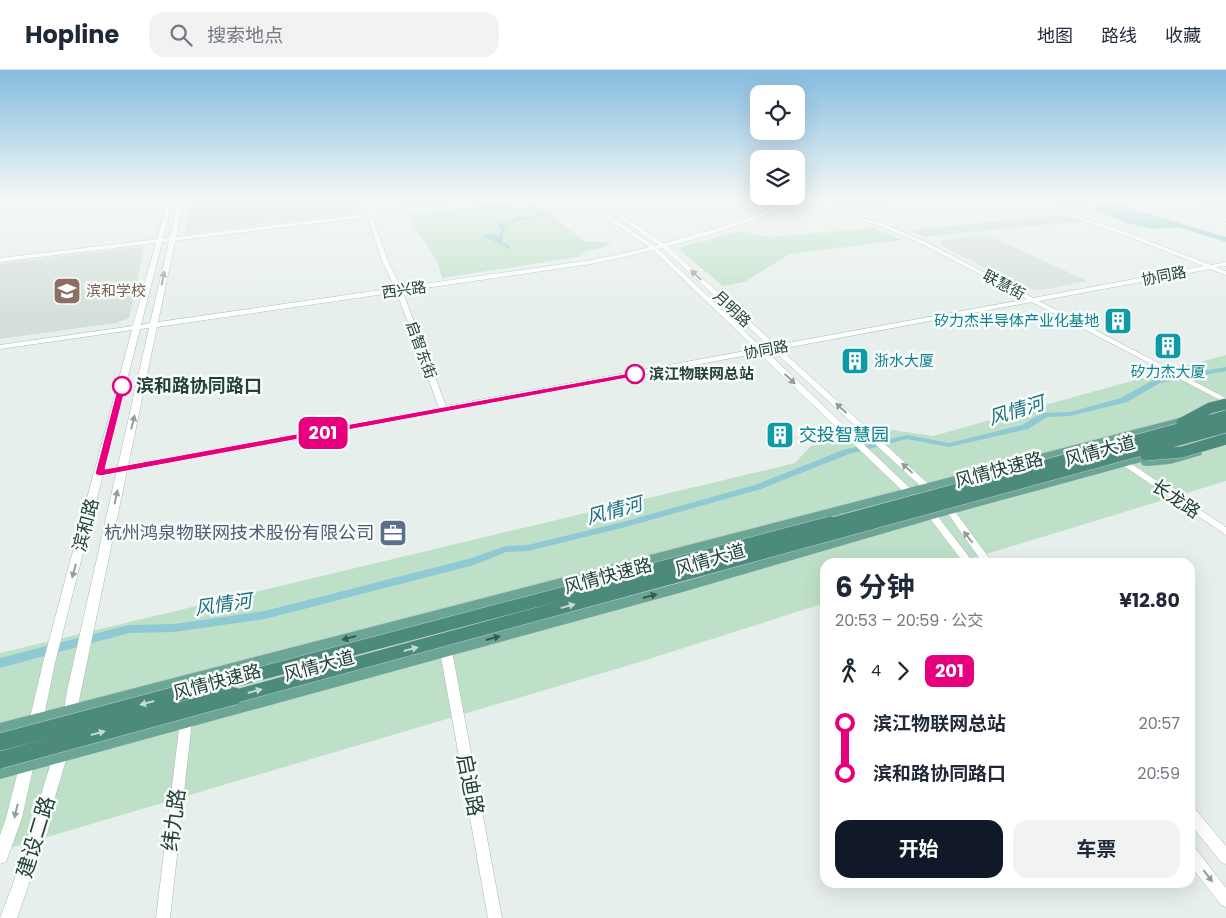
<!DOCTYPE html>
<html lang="zh">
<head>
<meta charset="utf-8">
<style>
  :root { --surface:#fff; --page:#f2f2f3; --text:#1f2937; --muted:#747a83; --line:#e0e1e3; --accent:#111827 }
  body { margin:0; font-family:Poppins,"Noto Sans SC",sans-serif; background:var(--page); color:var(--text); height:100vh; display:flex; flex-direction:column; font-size:19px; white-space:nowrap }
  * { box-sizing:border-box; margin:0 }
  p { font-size:16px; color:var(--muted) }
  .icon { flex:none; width:28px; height:28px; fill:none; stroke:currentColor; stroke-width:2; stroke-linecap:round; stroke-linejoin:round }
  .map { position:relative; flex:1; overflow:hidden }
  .details { position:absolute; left:820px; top:488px; width:375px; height:330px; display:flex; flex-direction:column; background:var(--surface); border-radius:15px; box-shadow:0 5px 20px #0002 }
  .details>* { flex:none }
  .badge { padding:0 10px; border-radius:8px; font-size:18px; line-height:32px }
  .fabs { position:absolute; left:750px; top:15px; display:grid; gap:10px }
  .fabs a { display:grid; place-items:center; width:55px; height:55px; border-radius:10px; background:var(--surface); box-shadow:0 5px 20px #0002; font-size:25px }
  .map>.badge { position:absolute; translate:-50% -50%; box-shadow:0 0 0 2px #fff }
  .legs { display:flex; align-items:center; gap:8px; height:55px; padding:0 15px; font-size:16px }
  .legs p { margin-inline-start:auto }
  .headline { display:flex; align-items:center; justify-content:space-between; height:85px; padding:0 15px }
  h1 { font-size:28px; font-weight:700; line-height:38px }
  .action { display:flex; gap:10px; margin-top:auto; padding:10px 15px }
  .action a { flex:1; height:58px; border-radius:15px; background:var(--accent); color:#fff; font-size:20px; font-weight:700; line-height:58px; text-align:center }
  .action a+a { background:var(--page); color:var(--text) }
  ul { padding:0 15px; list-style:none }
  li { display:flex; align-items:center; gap:18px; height:50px; font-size:19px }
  li i { display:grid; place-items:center; width:8px; height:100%; margin:0 6px; background:currentColor }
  li i::after { content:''; width:12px; height:12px; margin:-6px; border:4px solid; border-radius:50%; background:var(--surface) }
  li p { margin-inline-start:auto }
  li:first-child i { background:linear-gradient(#0000 50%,currentColor 0) }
  li:last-child i { background:linear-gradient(currentColor 50%,#0000 0) }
  header { display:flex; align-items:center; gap:30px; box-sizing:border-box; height:70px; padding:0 25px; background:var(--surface); border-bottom:1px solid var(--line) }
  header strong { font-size:24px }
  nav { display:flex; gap:28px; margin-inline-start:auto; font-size:18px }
  .search { width:350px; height:45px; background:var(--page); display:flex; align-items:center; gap:12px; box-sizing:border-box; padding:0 18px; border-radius:15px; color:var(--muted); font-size:19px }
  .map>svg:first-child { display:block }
  .built { fill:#d4dfda }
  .green { fill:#bfe0c8 }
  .water { fill:#8ec9d4 }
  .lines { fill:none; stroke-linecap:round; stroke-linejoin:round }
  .canal { fill:#8ec9d4; fill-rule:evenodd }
  .tertiary-casing { stroke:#a8b8b2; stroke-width:1 }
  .secondary-casing { stroke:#a4bbb3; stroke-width:1 }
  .primary-casing { stroke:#c2cac8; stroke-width:1 }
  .tertiary { fill:#fff; fill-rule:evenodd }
  .secondary { fill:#fff; fill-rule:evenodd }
  .primary { fill:#6aa596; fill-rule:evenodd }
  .trunk-bridge-far2-casing { stroke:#c2cac8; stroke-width:12; stroke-linecap:butt }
  .trunk-bridge-far1-casing { stroke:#c2cac8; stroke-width:14; stroke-linecap:butt }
  .trunk-bridge-casing { stroke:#c2cac8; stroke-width:18; stroke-linecap:butt }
  .trunk-bridge-far2 { stroke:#4c8a7c; stroke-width:11 }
  .trunk-bridge-far1 { stroke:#4c8a7c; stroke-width:13 }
  .trunk-bridge { stroke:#4c8a7c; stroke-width:17 }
  .oneway { fill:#92a09c }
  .oneway2 { fill:#365b51 }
  .oneway3 { fill:#c4d9d4 }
  .line-1 { fill:#e6007e; stroke:#fff }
  .stop-1-dot { fill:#fff; stroke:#e6007e; stroke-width:2.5 }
  .labels { text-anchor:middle; stroke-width:5; stroke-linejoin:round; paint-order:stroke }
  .far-street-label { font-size:15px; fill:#24423a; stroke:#f7fbf9 }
  .far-education-label { font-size:15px; fill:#785e54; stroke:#f7fbf9; text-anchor:start }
  .far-culture-label { font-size:15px; fill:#0d838f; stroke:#f7fbf9; text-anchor:end }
  .far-stop-label { font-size:15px; font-weight:bold; fill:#24423a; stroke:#f7fbf9; text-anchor:start }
  .stop-label { font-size:18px; font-weight:bold; fill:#24423a; stroke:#f7fbf9; text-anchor:start }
  .culture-label { font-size:18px; fill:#0d838f; stroke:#f7fbf9; text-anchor:start }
  .street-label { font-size:18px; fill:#24423a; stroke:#f7fbf9 }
  .service-label { font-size:18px; fill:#4e5e75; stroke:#f7fbf9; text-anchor:end }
  .water-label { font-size:19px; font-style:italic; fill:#1c6f80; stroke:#f7fbf9 }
  .near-street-label { font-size:21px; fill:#24423a; stroke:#f7fbf9 }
</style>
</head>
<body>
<header>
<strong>Hopline</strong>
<div class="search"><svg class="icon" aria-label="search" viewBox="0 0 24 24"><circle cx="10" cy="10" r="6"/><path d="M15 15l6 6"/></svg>搜索地点</div>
<nav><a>地图</a><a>路线</a><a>收藏</a></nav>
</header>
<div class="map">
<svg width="1226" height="848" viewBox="0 0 1226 848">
  <rect width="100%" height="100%" fill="#e6efeb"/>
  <path class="built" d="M192,129h89l2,23 -98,12z
    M815,129h83l3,1 -1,3 -33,11h-8z
    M1035,129h35l17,5v7l-10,1z
    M1183,129h43v16l-41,-16z
    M986,164l101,47 -45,9 -19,-2 -82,-43 -1,-4z
    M138,177l6,2 -15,69 -13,5 -116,16v-75z"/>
  <path class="green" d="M281,129h74l4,12 -7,3 -69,8z
    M394,129h103l-93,11z
    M510,132l5,6 21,-3 11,4 18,18 22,15h23l-2,4 -24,6 -6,5 -136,21 -4,-15 -31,-48z
    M1065,145l15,6 -156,16 -14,-7z
    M870,156l32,14 -112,14 -46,28 -21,4 -42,-35v-4l59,-16 28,6 95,-8z
    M1226,285v126l-266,81h-135v41l-192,61 -633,187v-198l795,-190 16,-17 81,-16 41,6z"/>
  <path class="water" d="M1085,129h13l128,38v5l-48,-15 -26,2 -22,-5 -35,-13 4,-8z
    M534,143h11l-8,5 -17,2 -15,7 -3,15 8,4 -1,3 -27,-14h18l2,-5 -4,-6 12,-1 6,-7 13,2 9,-3z"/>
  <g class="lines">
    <path class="canal" d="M1226,297v4l-66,12 -33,19 -57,14 -23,1 -19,12 -79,18 -42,-8 -58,15 -88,35 -135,38 -98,24 -22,1 -32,13 -209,54 -91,13 -45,1 -129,35v-10l129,-33 45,-1 91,-13 207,-53 33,-12 23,-1 98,-24 129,-36 88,-35 64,-15 42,8 73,-18 20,-12 28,-1 51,-14 34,-19z"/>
    <defs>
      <path id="tertiary" d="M54,129h12l-66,9v-2z
        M362,129h4l5,15 123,-15h12l-134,17 16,45 14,29 44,116 310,-57 -104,-100 -73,-50h5l72,48 106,101 8,-1 -108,-100 -70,-48h5l69,46 110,100 251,-46 -105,-55 -37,-16 -86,-29h6l84,27 37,16 107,56 171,-32 -85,-33 -101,-34h6l99,32 88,34 15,-3v4l-10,1 10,4v4l-16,-6 -171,32 187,97v5l-194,-101 -252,47 154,140 1,2 -1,2h-6l-155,-143 -7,1 151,144 1,2 -1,2h-6l-152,-146 -659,123 -3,-1 -1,-2 1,-2 3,-1 339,-62 -43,-118 -14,-29 -14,-44 -368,45v-4l367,-44z
        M1173,129h6l47,19v3z
        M1127,391l99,66v8l-102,-69 -1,-2z
        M946,432l3,1 43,59h-10l-40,-57z
        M929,438l3,1 41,53h-10l-37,-49 -1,-2z
        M446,576l4,2 2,3 50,267h-14l-48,-267 2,-3z
        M186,646l4,1 2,4 -22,197h-14l24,-197 2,-4z
        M1190,737l5,2 31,37v18l-5,-2 -31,-38z
        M1190,776l5,2 31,40v19l-5,-2 -31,-40z"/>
      <path id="secondary" d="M168,129h5l-32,126 9,-2 29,-124h5l-26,123 433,-62c71,-14 139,-34 206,-61h7c-13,8 -29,12 -43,18 -55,21 -112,35 -170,47l-434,63 -76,364 -6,30 -5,2 -5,-2 -2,-4 4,-26 82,-363 -9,1 -85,334 -13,63 -2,4 -5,2 -5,-2 -2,-4 15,-63 89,-333 -132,19v-4l133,-19z
        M62,673l5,2 2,5 -40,134 -12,34h-17l13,-34 42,-134 2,-5z
        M28,682l5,2 2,5 -13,59 -16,44 -6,2v-29l6,-17 15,-59 2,-5z"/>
      <path id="primary" d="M1226,336v6l-1226,325v-14z
        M1197,380l5,3 -1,2 -31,9 -24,2 -4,-1 -1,-3 -205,56 -257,75 -679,186v-16l679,-180 255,-72 218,-58h8l1,2 -8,4 16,-1z"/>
    </defs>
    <use href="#tertiary" class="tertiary-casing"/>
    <use href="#secondary" class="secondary-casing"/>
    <use href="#primary" class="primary-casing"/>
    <use href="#tertiary" class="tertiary"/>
    <use href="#secondary" class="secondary"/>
    <use href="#primary" class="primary"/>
    <defs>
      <path id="trunk-bridge-far2" d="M1182,353l28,-15 16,-4
        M1146,385l36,-3 44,-13
        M825,455l401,-109
        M867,455l359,-98"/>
      <path id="trunk-bridge-far1" d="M168,628l662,-175
        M229,628l642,-175"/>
      <path id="trunk-bridge" d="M0,672l173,-46
        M0,690l234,-64"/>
    </defs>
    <use href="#trunk-bridge-far2" class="trunk-bridge-far2-casing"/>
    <use href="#trunk-bridge-far1" class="trunk-bridge-far1-casing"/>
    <use href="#trunk-bridge" class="trunk-bridge-casing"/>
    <use href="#trunk-bridge-far2" class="trunk-bridge-far2"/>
    <use href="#trunk-bridge-far1" class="trunk-bridge-far1"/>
    <use href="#trunk-bridge" class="trunk-bridge"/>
  </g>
  <defs><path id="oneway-solid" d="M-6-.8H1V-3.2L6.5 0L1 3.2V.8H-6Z" transform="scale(1.25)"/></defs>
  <g class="oneway">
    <use href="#oneway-solid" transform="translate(696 205) rotate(-137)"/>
    <use href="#oneway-solid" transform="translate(163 208) rotate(-79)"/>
    <use href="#oneway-solid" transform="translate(790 309) rotate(43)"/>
    <use href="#oneway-solid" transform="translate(841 338) rotate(-138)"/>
    <use href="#oneway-solid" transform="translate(133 352) rotate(-77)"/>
    <use href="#oneway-solid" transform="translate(907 398) rotate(-138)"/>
    <use href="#oneway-solid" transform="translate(116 427) rotate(-78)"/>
    <use href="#oneway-solid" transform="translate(968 467) rotate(-128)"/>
    <use href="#oneway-solid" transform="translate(74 501) rotate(105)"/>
    <use href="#oneway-solid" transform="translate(16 741) rotate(104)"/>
    <use href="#oneway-solid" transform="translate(1208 806) rotate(52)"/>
  </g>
  <g class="oneway2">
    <use href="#oneway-solid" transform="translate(650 526) rotate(-15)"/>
    <use href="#oneway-solid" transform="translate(349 568) rotate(165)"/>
    <use href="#oneway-solid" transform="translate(493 568) rotate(-15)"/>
  </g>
  <g class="oneway3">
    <use href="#oneway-solid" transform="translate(568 536) rotate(-15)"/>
    <use href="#oneway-solid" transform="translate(411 579) rotate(-15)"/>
    <use href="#oneway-solid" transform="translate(255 621) rotate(-15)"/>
    <use href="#oneway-solid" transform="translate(147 633) rotate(165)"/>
    <use href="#oneway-solid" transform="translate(98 663) rotate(-15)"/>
  </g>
  <linearGradient id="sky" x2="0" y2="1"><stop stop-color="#84bce0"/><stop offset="0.52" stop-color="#f4f8f6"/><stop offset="1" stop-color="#f4f8f6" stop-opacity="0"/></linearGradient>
  <rect width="1226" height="248" fill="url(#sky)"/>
  <path class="line-1" d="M635,302l4,2 -1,2 -538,100 -5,-2 23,-88 4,-2 4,2 -21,83z"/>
  <defs>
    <symbol id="school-square" viewBox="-11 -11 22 22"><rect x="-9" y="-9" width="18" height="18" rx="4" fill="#8d6e63" stroke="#f7fbf9"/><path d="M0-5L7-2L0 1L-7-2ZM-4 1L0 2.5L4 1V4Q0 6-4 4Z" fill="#fff"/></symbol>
    <symbol id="building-square" viewBox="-11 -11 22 22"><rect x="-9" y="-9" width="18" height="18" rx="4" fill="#0f9aa8" stroke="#f7fbf9"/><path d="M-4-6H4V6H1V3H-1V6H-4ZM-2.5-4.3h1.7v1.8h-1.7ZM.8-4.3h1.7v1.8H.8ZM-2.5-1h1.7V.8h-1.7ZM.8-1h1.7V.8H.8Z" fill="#fff"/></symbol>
    <symbol id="office-square" viewBox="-11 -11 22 22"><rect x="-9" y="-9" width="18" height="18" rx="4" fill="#5c6f8a" stroke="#f7fbf9"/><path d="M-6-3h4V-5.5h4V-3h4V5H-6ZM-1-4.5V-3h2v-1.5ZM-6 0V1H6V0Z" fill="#fff"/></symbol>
  </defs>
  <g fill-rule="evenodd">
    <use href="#school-square" x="51" y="205" width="32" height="32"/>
    <use href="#building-square" x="1102" y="235" width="32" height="32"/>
    <use href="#building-square" x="1152" y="260" width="32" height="32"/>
    <use href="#building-square" x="839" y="275" width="32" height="32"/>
    <use href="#building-square" x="764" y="349" width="32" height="32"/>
    <use href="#office-square" x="377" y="447" width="32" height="32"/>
  </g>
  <g class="stop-1-dot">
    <circle cx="635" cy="304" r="9"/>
    <circle cx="122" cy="316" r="9"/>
  </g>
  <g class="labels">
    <g class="far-street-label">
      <text transform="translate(1164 206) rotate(-11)" y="5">协同路</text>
      <text transform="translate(1004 215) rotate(28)" y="5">联慧街</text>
      <text transform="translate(404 220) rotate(-8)" y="5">西兴路</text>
      <text transform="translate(732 239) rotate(43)" y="5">月明路</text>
      <text transform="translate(421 280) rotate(70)" y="5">启智东街</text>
      <text transform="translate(766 280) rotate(-10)" y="5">协同路</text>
    </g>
    <g class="far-education-label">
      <text x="86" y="226">滨和学校</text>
    </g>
    <g class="far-culture-label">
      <text x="1099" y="256">矽力杰半导体产业化基地</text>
      <text x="874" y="296" text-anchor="start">浙水大厦</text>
      <text x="1168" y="307" text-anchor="middle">矽力杰大厦</text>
    </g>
    <g class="far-stop-label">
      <text x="649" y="309">滨江物联网总站</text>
    </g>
    <g class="stop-label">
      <text x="136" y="322">滨和路协同路口</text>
    </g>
    <g class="culture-label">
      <text x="799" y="371">交投智慧园</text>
    </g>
    <g class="street-label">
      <text transform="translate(1100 381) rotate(-15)" y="6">风情大道</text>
      <text transform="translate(999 400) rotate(-15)" y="6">风情快速路</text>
      <text transform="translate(1176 429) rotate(34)" y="6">长龙路</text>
      <text transform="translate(86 455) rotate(-75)" y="6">滨和路</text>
      <text transform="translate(710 490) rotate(-16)" y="6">风情大道</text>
      <text transform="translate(608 506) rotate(-15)" y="6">风情快速路</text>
      <text transform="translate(319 596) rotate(-15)" y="6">风情大道</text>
      <text transform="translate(217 612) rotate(-15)" y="6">风情快速路</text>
    </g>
    <g class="service-label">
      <text x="374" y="469">杭州鸿泉物联网技术股份有限公司</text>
    </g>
    <g class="water-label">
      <text transform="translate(1016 340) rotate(-17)" y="7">风情河</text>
      <text transform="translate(614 440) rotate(-15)" y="7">风情河</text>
      <text transform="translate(223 534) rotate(-8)" y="7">风情河</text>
    </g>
    <g class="near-street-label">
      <text transform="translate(470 715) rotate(79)" y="7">启迪路</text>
      <text transform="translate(174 750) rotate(-83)" y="7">纬九路</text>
      <text transform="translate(36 767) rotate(-73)" y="7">建设二路</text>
    </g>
  </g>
</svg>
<div class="fabs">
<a><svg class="icon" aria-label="locate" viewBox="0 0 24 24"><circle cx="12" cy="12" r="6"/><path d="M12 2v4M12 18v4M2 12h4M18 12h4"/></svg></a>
<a><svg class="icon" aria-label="layers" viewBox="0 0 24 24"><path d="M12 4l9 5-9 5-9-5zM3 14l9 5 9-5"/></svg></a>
</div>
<b class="badge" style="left:323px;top:363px;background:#e6007e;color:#fff">201</b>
<section class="details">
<div class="headline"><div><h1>6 分钟</h1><p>20:53 – 20:59 · 公交</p></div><b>¥12.80</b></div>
<div class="legs"><svg class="icon" aria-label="walk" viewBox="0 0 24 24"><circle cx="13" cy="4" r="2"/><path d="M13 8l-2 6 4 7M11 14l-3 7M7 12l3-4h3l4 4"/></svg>4<svg class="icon" aria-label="forward" viewBox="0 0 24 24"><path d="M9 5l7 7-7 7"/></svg><b class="badge" style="background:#e6007e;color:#fff">201</b></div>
<ul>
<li><i style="color:#e6007e"></i><b>滨江物联网总站</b><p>20:57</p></li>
<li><i style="color:#e6007e"></i><b>滨和路协同路口</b><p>20:59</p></li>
</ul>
<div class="action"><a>开始</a><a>车票</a></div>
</section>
</div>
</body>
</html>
